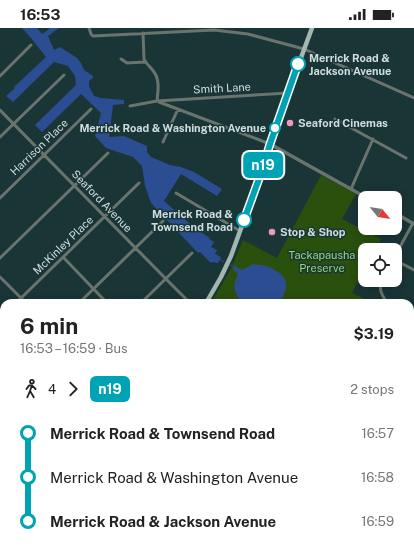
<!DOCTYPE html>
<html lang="en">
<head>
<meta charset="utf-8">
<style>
  :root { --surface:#fff; --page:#f6f6f6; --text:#222; --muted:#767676 }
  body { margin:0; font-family:"Public Sans",sans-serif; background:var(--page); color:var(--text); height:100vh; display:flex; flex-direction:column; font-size:15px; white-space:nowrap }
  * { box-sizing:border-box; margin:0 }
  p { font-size:13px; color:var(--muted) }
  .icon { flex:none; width:22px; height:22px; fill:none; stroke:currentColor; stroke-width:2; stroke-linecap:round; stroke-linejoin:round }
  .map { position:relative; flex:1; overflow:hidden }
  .panel { position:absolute; left:0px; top:271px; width:414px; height:252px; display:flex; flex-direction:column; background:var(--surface); border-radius:12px 12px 0 0; box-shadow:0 2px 10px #0003 }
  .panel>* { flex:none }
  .badge { padding:0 8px; border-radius:6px; font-size:14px; line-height:26px }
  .needle { width:26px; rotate:120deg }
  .fabs { position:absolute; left:358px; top:163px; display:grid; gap:8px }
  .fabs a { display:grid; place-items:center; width:44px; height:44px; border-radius:8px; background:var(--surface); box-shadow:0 2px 10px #0003; font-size:20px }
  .map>.badge { position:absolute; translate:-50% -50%; box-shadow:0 0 0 2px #fff }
  .legs { display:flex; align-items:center; gap:6px; height:44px; padding:0 20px; font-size:13px }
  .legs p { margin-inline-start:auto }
  .head { display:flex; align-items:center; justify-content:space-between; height:68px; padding:0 20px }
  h1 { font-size:22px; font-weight:700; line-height:30px }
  ul { padding:0 20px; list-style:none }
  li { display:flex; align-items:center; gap:14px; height:44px; font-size:15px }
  li i { display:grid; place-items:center; width:6px; height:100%; margin:0 5px; background:currentColor }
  li i::after { content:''; width:10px; height:10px; margin:-5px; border:3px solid; border-radius:50%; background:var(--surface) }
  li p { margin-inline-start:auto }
  li:first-child i { background:linear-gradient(#0000 50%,currentColor 0) }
  li:last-child i { background:linear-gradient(currentColor 50%,#0000 0) }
  .status { display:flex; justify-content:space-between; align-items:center; height:28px; padding:0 20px; background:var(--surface); direction:ltr }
  .status svg { height:11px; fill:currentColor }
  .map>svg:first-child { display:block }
  .green { fill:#2a500d }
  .water { fill:#2b4e92 }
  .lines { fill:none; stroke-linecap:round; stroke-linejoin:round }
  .stream { stroke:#2b4e92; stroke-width:1 }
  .minor { stroke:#6a746f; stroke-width:3 }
  .tertiary { stroke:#6a746f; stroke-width:3.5 }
  .primary { stroke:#a2b8ae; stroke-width:4.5 }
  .line-1-casing { stroke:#fff; stroke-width:9 }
  .line-1 { stroke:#00a3b4; stroke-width:6 }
  .stop-1-dot { fill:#fff; stroke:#00a3b4; stroke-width:2 }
  .poi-dot { fill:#ef9ab8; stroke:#1a3536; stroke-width:1.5 }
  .labels { text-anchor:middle; stroke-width:3; stroke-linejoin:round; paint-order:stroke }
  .stop-label { font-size:11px; font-weight:bold; fill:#ceddde; stroke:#1a3536; text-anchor:end }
  .street-label { font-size:11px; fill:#ceddde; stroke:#1a3536 }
  .poi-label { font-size:11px; font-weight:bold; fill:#ceddde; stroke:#1a3536; text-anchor:start }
  .park-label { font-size:11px; fill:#98d873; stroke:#1a3536 }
</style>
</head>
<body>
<div class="status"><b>16:53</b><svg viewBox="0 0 49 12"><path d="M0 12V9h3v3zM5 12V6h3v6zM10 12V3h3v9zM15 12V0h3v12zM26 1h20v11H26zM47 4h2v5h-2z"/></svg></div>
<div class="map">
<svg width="414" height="523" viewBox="0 0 414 523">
  <rect width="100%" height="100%" fill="#1a3536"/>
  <path class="green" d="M321,147l35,19 -14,25 39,20 -6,11h-10v18l-13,25 21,10h-162l20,-34 12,-29 34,18z
    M410,293l4,2v59l-4,-2z"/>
  <path class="water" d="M22,0h15l5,6 6,-4 1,-2h10l-11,8 6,14 6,-3 17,11 4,5 3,7 9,6v2l-4,3v5l5,10 7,2 23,2v4l-11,1 -4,32 15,-1 23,10v6l4,5 19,8 11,2 13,5 28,17 -5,7 -36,-22 -17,27 32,28 14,9 -1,1 5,3 -3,5 6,3 -2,4 6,3 -3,6 -6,-1 -1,1 -11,-11 -2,1 -47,-50 -6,-17 -3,-20 -9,-9 -27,-9 -11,-12 6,-23 -20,-19 -39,38 -7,-7 41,-40 -1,-9 -7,-10 -14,-4 -41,40 -7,-6 9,-8 -1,-1 32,-30 -15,-19z
    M253,236c5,1 12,1 16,3 3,1 6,4 9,5 13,9 8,20 1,31h-37c-8,-12 -10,-16 -4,-29l-5,-5 2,-3 7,4z"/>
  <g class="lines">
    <path class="stream" d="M219,231l5,3
      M230,237l5,3
      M345,275h1
      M410,312l2,-1h2"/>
    <path class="minor" d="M89,0l2,6 2,2 121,-6 34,4 56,15 110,49
      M143,5l1,26c2,5 7,8 10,13 6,8 4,19 3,29
      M121,31l6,4 18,-1
      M0,48l31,-31
      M159,74l111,42
      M130,78l27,-5 131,-8
      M0,82l166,169 21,21 4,3
      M335,91l71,39
      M0,109l64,-62
      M163,114l15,-33
      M351,161l22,-50
      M176,165l64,38
      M0,170l91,-89
      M395,228l18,-33
      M63,229l44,46
      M0,230l108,-105
      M395,232l19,10
      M0,249l26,26
      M382,252c-4,9 0,15 5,23
      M16,275l123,-120
      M79,275l84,-82
      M141,275l51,-50
      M410,287l4,2
      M0,291l4,-4
      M0,352l4,-4
      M410,356l4,3
      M0,396l4,4
      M410,405l4,2
      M410,445l4,-7
      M0,461l4,4
      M352,519l6,4
      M163,523l2,-4
      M215,523l2,-4
      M264,523l2,-4
      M313,523l2,-4
      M363,523l2,-4
      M414,523v-1"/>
    <path class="tertiary" d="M270,116l97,54
      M395,185l19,11"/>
    <path class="primary" d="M206,275l15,-26 10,-21 29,-80 10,-32 18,-51 24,-65
      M126,519l4,4
      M56,523l3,-4"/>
  </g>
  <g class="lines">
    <defs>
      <path id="line-1" d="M244,192l16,-44 10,-32 28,-80"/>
    </defs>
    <use href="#line-1" class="line-1-casing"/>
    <use href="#line-1" class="line-1"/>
  </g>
  <g class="stop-1-dot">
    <circle cx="298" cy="36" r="7"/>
    <circle cx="275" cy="100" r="5"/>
    <circle cx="244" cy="192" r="7"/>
  </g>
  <g class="poi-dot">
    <circle cx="290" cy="95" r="4"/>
    <circle cx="272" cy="204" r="4"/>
  </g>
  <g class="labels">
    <g class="stop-label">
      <text x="309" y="34" text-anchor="start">Merrick Road &amp;<tspan x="309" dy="13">Jackson Avenue</tspan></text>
      <text x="266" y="104">Merrick Road &amp; Washington Avenue</text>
      <text x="233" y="190">Merrick Road &amp;<tspan x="233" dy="13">Townsend Road</tspan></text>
    </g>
    <g class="street-label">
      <text transform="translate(222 60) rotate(-3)" y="4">Smith Lane</text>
      <text transform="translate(39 119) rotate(-44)" y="4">Harrison Place</text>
      <text transform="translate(102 173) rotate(46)" y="4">Seaford Avenue</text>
      <text transform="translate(63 217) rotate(-44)" y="4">McKinley Place</text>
    </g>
    <g class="poi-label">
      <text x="298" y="99">Seaford Cinemas</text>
      <text x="280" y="208">Stop &amp; Shop</text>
    </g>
    <g class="park-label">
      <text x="322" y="231">Tackapausha<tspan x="322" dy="13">Preserve</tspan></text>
    </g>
  </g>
</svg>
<div class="fabs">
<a><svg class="needle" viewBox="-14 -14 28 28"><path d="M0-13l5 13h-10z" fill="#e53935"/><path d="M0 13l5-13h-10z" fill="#767676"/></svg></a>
<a><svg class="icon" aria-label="locate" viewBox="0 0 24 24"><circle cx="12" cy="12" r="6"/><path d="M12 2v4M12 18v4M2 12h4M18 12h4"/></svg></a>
</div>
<b class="badge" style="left:263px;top:137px;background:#00a3b4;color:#fff">n19</b>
<section class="panel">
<div class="head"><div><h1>6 min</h1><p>16:53 – 16:59 · Bus</p></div><b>$3.19</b></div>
<div class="legs"><svg class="icon" aria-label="walk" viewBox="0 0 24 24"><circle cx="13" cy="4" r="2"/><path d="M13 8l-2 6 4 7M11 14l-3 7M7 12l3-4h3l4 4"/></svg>4<svg class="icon" aria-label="forward" viewBox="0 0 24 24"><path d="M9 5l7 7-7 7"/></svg><b class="badge" style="background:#00a3b4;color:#fff">n19</b><p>2 stops</p></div>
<ul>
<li><i style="color:#00a3b4"></i><b>Merrick Road &amp; Townsend Road</b><p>16:57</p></li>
<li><i style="color:#00a3b4"></i><span>Merrick Road &amp; Washington Avenue</span><p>16:58</p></li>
<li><i style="color:#00a3b4"></i><b>Merrick Road &amp; Jackson Avenue</b><p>16:59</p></li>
</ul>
</section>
</div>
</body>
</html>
